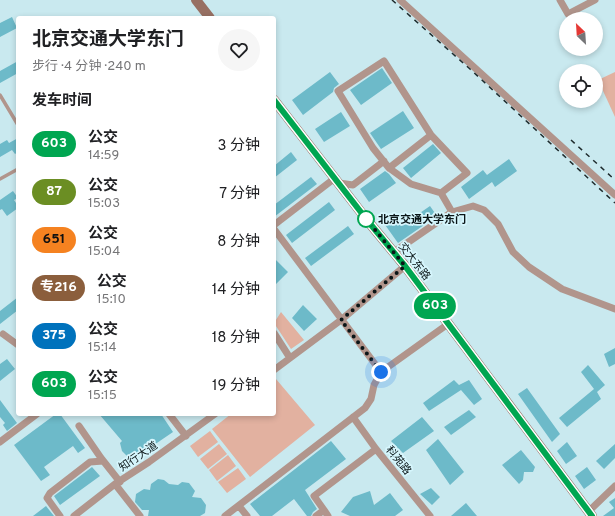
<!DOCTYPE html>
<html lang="zh">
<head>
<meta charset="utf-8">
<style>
  :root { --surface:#fff; --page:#f6f6f6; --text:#202124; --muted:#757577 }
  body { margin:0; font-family:Overpass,"Noto Sans SC",sans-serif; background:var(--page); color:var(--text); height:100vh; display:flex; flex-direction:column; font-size:15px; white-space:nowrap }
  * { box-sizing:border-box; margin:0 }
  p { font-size:13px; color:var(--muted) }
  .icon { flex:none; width:22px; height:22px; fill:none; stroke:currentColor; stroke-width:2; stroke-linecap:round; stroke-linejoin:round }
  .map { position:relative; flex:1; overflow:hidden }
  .details { position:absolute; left:16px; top:16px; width:260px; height:400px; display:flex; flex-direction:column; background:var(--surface); border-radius:4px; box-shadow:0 2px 6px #0003 }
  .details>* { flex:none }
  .badge { padding:0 8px; border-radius:13px; font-size:14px; line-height:26px }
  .needle { width:26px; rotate:335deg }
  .tools { position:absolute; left:559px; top:12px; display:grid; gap:8px }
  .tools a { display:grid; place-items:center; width:44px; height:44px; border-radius:50%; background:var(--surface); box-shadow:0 2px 6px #0003; font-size:20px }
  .you { position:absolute; width:20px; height:20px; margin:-10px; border:3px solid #fff; border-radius:50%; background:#1a73e8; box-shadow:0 0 0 6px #1a73e833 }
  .map>.badge { position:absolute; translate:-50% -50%; box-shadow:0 0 0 2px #fff }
  h2 { padding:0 16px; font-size:15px; line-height:36px }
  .round { display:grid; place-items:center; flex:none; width:42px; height:42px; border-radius:21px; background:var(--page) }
  .headline { display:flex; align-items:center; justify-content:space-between; height:68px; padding:0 16px }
  h1 { font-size:19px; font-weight:700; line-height:30px }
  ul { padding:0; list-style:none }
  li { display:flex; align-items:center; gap:12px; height:48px; padding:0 16px }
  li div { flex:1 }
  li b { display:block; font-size:15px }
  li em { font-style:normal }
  li .badge { min-width:44px; font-weight:700; text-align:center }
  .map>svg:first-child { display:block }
  .green { fill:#e2b1a0 }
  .building { fill:#6dbac9 }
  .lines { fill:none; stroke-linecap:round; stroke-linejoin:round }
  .lane { stroke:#b1958c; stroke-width:3.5 }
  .street { stroke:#b1958c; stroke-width:7 }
  .secondary { stroke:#977063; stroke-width:10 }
  .rail { stroke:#1e2b2d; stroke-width:1.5; stroke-dasharray:5 5; stroke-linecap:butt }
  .line-casing { stroke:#fff; stroke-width:9 }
  .line { stroke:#00a651; stroke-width:6 }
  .walk { stroke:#0a1517; stroke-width:4; stroke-dasharray:0 7.2 }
  .stop-dot { fill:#fff; stroke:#00a651; stroke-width:2 }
  .labels { text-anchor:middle; stroke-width:3.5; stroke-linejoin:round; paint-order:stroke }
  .stop-label { font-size:11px; font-weight:bold; fill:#0a1517; stroke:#d6f6fd; text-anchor:start }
  .street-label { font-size:11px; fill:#0a1517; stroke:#d6f6fd }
</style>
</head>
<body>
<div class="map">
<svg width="615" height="516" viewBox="0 0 615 516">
  <rect width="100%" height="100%" fill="#c9e9ef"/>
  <path class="green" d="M615,72v45l-17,-37z
    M281,312l23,28 -13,9 -17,-26z
    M276,379l39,46 -65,52 -38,-48 19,-15h43v-33z
    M210,431l8,11 -20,15 -8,-11z
    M219,444l8,10 -19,15 -8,-10z
    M228,455l8,11 -19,15 -8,-11z
    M238,468l8,11 -19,14 -9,-11z"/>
  <path class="building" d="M12,17l5,11 -17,9v-14z
    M18,61v12l-18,10v-12z
    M382,68l10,15 -31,22 -11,-15z
    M330,72l9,12 -5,4 -1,4 -30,23 -11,-15z
    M403,111l11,17 -33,21 -11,-16z
    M341,112l9,14 -26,16 -9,-13z
    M18,138v14l-3,2 -3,-4 -12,7v-13l7,-4 2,3z
    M433,144l8,9 -30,25 -8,-10z
    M291,152l6,8 -23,18v-12z
    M509,159l8,12 -22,16 -3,-5 -23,17 -8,-12 22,-17 4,5z
    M385,171l4,3 7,9 -27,19 -9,-13z
    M311,177l6,7 -43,33v-12z
    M13,191l5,7 -4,2 4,6v2l-11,8 -5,-7 -2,1v-10z
    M329,202l6,8 -43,33 -6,-8z
    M430,206l7,10 -39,27 -15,-21 10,-7 8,11z
    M348,226l6,8 -43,32 -6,-8z
    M274,258l14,14 -14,14z
    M18,297v13l-18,14v-13z
    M303,305l14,14 -13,12 -12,-13z
    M615,348v16l-6,3 -5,-13z
    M7,359l8,10 -15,12v-17z
    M588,365l17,20 -8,7 4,7 -34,28 -8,-9 35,-29 -13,-17z
    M454,380l5,5 10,-5 13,19 -8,6 -13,-15 -32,21 -6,-8z
    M527,388l33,46 -8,8 -34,-48z
    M0,400l17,23 -10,8 -4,-6 2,-2 -5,-6z
    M469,410l7,7 -25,18 -7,-8z
    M56,414h4l25,34 -7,5 -5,-7 -29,21 6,8 -9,6 -27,-36z
    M99,414h62l12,18 -22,15 -1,-1 -17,14 -4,-6 -2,2 -5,-5 -2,-8 2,-2z
    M422,417l12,14 -31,22 -12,-12z
    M438,439l26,33 -14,13 -24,-35z
    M331,441l15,18 -41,31 12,19 -4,3 -2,4h-4l-13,-17 -22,17h-12l-10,-12z
    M567,442l10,14 -11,8 -9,-13z
    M615,444v14l-11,11 -8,-8z
    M521,450l14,17 -2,5h-9l-1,8 -4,4 -17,-19z
    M92,467l8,9 -40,29 -6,-9z
    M587,467l9,13 -12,9 -9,-13z
    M158,479l6,1 5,4 9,1 4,-3 7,1 6,8 -3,6 9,1 5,7 -1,8 -5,3h-52l1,-6h-7l-7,-8 1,-8 8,-5 6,1 1,-6z
    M431,488l9,9 -8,8 -12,-11z
    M370,491l4,14 16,-12 13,17 -8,6h-45l-9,-4 12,-15z
    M615,498v18h-12l11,-8 -5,-6z
    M466,503l11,13h-26z
    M46,506l8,10h-21z"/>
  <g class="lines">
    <path class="lane" d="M0,95l18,30
      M0,179l18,-10"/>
    <path class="street" d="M400,0l215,195
      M560,0l8,14 27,-14
      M431,135l-42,33 22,16 30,9 11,19
      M389,168l-16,-20 -35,-57 46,-30 47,74 36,38 -26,20
      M339,183l14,2 31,-24
      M274,225l61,-47
      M274,229l107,143
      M394,252l58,-40 21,-6 11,4 14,14 15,28 16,15 33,22 53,20
      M274,333l16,25
      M3,334l15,11
      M274,370l67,-50 64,-54
      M169,414l17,22
      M353,417l23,32 54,67
      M79,426l22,32 19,24
      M0,442l37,-28
      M115,484l25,32
      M239,506l8,10
      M324,510l-10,-14 62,-47
      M589,511l26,-25
      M60,516l-13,-18 3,-5 40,-31 13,-1
      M74,516l41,-32 34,-22 66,-48
      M225,516l140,-108 6,-9 3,-14 7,-13 67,-48
      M316,516l8,-6 4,6"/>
    <path class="secondary" d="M196,0l14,18
      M274,100l93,120 38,46 187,250"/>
    <path class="rail" d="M392,0l78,69 145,134
      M571,140l44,40"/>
  </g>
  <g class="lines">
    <defs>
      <path id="line" d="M274,100l93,120 38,46 187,250"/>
    </defs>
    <use href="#line" class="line-casing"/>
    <use href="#line" class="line"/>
    <path class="walk" d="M366,219l39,47 -64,54 40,52"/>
  </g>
  <circle class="stop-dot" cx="366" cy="219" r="8"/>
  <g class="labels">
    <g class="stop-label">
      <text x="378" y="223">北京交通大学东门</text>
    </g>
    <g class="street-label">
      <text transform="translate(415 261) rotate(52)" y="4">交大东路</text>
      <text transform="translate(138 456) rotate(-34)" y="4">知行大道</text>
      <text transform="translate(399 460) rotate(51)" y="4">科苑路</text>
    </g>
  </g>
</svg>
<div class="tools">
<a><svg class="needle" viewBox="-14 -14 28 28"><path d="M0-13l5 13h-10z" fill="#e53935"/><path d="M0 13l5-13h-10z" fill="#757577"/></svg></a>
<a><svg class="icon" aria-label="locate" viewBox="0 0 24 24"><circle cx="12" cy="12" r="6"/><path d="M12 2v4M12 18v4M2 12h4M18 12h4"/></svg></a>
</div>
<div class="you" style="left:381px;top:372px"></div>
<b class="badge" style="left:435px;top:306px;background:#00a651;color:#fff">603</b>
<section class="details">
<div class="headline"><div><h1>北京交通大学东门</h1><p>步行 · 4 分钟 · 240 m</p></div><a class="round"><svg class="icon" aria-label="heart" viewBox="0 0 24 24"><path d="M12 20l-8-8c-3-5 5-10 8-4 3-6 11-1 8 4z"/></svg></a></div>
<h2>发车时间</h2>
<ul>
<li><span class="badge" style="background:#00a651;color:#fff">603</span><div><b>公交</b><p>14:59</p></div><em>3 分钟</em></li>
<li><span class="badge" style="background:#6b8e23;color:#fff">87</span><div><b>公交</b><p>15:03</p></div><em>7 分钟</em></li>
<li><span class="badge" style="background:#f58220;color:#111">651</span><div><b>公交</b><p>15:04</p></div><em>8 分钟</em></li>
<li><span class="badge" style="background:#8b5e3c;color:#fff">专216</span><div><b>公交</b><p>15:10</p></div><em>14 分钟</em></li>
<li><span class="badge" style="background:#0072bc;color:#fff">375</span><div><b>公交</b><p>15:14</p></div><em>18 分钟</em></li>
<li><span class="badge" style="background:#00a651;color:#fff">603</span><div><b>公交</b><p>15:15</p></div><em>19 分钟</em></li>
</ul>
</section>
</div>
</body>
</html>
